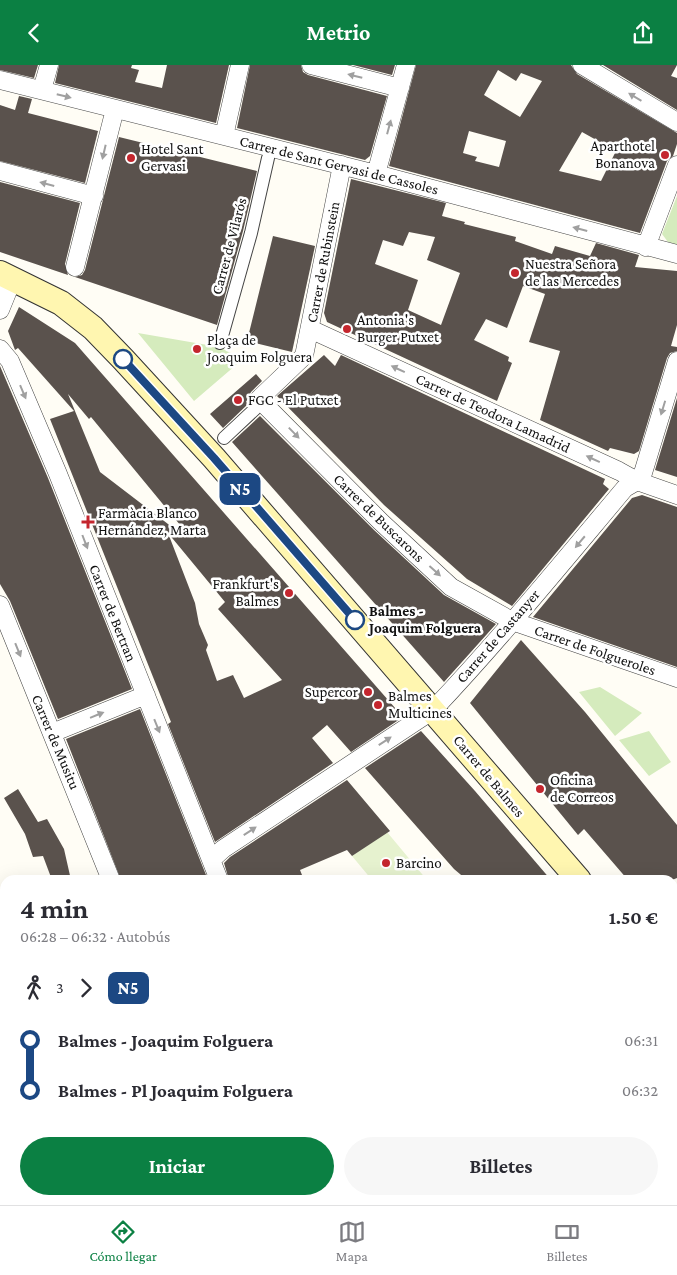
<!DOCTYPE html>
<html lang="es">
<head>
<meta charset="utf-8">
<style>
  :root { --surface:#fff; --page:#f7f7f7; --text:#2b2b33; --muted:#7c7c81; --line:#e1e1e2; --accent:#0b8043 }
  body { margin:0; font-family:"Crimson Pro",serif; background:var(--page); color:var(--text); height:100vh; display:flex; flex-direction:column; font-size:19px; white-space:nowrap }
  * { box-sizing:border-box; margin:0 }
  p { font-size:16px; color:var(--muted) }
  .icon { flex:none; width:28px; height:28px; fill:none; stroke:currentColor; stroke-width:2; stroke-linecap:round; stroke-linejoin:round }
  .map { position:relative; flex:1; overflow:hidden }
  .panel { position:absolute; left:0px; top:810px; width:678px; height:330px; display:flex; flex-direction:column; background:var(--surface); border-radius:15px 15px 0 0; box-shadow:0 5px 20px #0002 }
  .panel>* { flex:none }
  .badge { padding:0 10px; border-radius:8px; font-size:18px; line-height:32px }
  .map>.badge { position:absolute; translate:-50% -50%; box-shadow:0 0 0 2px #fff }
  .legs { display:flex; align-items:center; gap:8px; height:55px; padding:0 20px; font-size:16px }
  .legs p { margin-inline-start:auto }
  .head { display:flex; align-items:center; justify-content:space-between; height:85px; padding:0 20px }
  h1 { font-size:28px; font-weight:700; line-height:38px }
  .button { display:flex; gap:10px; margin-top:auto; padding:10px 20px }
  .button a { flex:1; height:58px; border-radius:30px; background:var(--accent); color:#fff; font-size:20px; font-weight:700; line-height:58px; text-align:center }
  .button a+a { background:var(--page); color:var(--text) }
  ul { padding:0 20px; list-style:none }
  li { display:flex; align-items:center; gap:18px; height:50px; font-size:19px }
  li i { display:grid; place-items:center; width:8px; height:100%; margin:0 6px; background:currentColor }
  li i::after { content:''; width:12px; height:12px; margin:-6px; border:4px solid; border-radius:50%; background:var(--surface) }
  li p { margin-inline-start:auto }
  li:first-child i { background:linear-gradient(#0000 50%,currentColor 0) }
  li:last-child i { background:linear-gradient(currentColor 50%,#0000 0) }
  header { display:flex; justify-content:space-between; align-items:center; height:65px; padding:0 20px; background:var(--accent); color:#fff; font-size:22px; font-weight:700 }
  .menu { display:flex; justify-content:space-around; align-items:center; height:70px; border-top:1px solid var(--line); background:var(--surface); font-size:14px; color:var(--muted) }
  .menu a { display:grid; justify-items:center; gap:2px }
  .menu .selected { color:var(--accent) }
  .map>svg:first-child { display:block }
  .green { fill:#d5ebbd }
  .pitch { fill:#e6f2cf }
  .building { fill:#5a524d; fill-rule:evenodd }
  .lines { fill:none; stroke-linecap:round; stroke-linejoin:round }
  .pedestrian-casing { stroke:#444; stroke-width:14 }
  .minor-casing { stroke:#444; stroke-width:19 }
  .secondary-casing { stroke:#333; stroke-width:26 }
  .pedestrian { stroke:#fff; stroke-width:12 }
  .minor { stroke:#fff; stroke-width:18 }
  .secondary { stroke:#fff6b0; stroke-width:24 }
  .oneway { fill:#a0a0a0 }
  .line-1-casing { stroke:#fff; stroke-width:11 }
  .line-1 { stroke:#1c4883; stroke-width:8 }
  .poi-dot { fill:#c4262e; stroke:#fff; stroke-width:2 }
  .stop-1-dot { fill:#fff; stroke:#1c4883; stroke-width:2.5 }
  .labels { text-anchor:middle; stroke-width:5; stroke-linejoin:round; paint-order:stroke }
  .poi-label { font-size:15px; fill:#111; stroke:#fff; text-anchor:start }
  .street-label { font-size:15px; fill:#111; stroke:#fff }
  .stop-label { font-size:15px; font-weight:bold; fill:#111; stroke:#fff; text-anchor:start }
</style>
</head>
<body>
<header><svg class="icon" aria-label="back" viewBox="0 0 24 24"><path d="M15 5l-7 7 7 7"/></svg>Metrio<svg class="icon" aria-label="share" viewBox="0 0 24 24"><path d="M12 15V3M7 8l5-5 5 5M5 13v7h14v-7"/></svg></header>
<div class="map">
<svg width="677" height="1140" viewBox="0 0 677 1140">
  <rect width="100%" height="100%" fill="#fffdf5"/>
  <path class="green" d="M677,131v49l-9,-3 -6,-8z
    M138,268l81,14 24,12 -49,42z
    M600,622l42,26 -27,23 -36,-44z
    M649,666l22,31 -22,14 -30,-36z"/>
  <path class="pitch" d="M387,767l40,48h-55l-20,-24z
    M471,1135h99l2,5h-98z"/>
  <path class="building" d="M0,0h38l-4,13 -34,-8z
    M59,0h73l-1,3 8,2 -4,12 27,6 5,-23h62l-13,58 -161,-40z
    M250,0h51l2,7 5,3 79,21 -17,60 -5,4 -128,-32z
    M353,0h42l-3,10z
    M416,0h155l6,9 100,59v11l-4,12 -6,5 -27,72 -251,-67zM498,5l18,11 5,-8 21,8 -22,36 -36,-22zM469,66l37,10 -7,26 -24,-6 2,-4 -14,-4zM582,67l34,19 -15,30 -42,-10z
    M603,0h74l-6,11 6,2v32z
    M19,31l13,3 -4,14 70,18 -13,52 -85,-22v-56l15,5z
    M119,72l138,34 -14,60 -26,94 -142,-48 7,-2 3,-5z
    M351,114l95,24 -4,13 23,6 -1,2 52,13 -1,4 37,13 3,-8 35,10 6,-13 43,12 -4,12 42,4v54l-6,21 6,1v4l-7,2 -3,5 -28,93 -5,3 -24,-6 -2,3 -68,-31 20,-69 -31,-9 16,-48 -22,-8 -16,42 -21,-9 -12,21 35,17 -1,4 4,2 -15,38 -170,-79 -3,-9zM409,167l26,5 -8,23 33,13 -19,52 -33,-15 10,-30 -43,-16 8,-24 20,6z
    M0,117l80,21 -15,61 3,11 -68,-23z
    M273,171l42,10 -23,106 -45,-11z
    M19,242l56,36 328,374 -52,35 -24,-27 -15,13 21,25 -118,79 -47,-118 3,-2 -121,-303 24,-8 -56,-63 -3,2 -7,-19zM68,329l21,25 2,-2 99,120 -3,-2 -2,2 -85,-65zM168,468l57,69 -7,7 64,71 -38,18 -11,-23 -16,6 -11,-31 2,-5 -9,-21 -4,-21z
    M324,290l11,11 6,-11 264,124 -2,5 6,5 -97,117 -45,-27 -83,-74 -107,-109z
    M0,301l48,112 84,211 -74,30 -48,-118 -10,-17z
    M256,309l6,7 -11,11 -5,10 2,2 -25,24 -13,-14z
    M677,333v79l-22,-7z
    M260,351l114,114 70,65 52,29 -52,58 -212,-240z
    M642,430l35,12v160l-144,-50 99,-119z
    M521,575l64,72 92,113v53l-5,2h-44l-44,-51 -6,6 -108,-132z
    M140,644l68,171h-87l-55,-141z
    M421,666l54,60 76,89h-84l-13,-11 -89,-101z
    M347,715l43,51 -38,25 -5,-6 -47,20 4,10h-75l-5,-17 6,-6z
    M18,724l20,33 9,-3 17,30 7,31h-19l-9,-24 -10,1 -8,-23 -21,-36z"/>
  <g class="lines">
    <defs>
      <path id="pedestrian" d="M220,278l31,-110 17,-75
        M224,373l31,-29 4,-10"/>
      <path id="minor" d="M311,0l89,23
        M582,0l95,57
        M0,15l376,94 301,80
        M42,25l7,-25
        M224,71l16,-71
        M342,100l-38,191 -45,43 122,123 70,65 61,34 165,57
        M0,106l94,25
        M376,109l30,-109
        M646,182l31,-82
        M75,202l40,-158
        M0,245l13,-32
        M310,264l309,142 18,10 40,14
        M0,284l10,12 48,113 161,406
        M0,540l111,275
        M52,668l94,-38
        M211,795l12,-11 210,-139c67,-71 129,-147 192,-222l12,-7 6,-8 34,-112
        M672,840l5,-2
        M672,1129l5,8
        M144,1135l2,5
        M349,1135l2,5"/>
      <path id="secondary" d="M0,208l61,30 32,25 30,31 91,99 365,422
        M672,922l5,5"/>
    </defs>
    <use href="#pedestrian" class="pedestrian-casing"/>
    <use href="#minor" class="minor-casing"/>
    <use href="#secondary" class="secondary-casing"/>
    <use href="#pedestrian" class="pedestrian"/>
    <use href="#minor" class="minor"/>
    <use href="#secondary" class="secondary"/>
  </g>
  <defs><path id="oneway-solid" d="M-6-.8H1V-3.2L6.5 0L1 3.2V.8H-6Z" transform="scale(1.25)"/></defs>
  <g class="oneway">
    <use href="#oneway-solid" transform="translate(355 11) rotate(-166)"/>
    <use href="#oneway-solid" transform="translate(64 31) rotate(14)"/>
    <use href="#oneway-solid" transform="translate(635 32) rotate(-149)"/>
    <use href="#oneway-solid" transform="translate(389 62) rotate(-75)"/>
    <use href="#oneway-solid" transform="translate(104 87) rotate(103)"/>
    <use href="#oneway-solid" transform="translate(47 119) rotate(-165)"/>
    <use href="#oneway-solid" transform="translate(580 164) rotate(-165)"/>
    <use href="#oneway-solid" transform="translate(398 304) rotate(-155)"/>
    <use href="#oneway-solid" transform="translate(23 327) rotate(67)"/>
    <use href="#oneway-solid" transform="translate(663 343) rotate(107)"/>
    <use href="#oneway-solid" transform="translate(294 368) rotate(46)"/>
    <use href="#oneway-solid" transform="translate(593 394) rotate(-155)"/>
    <use href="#oneway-solid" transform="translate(85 477) rotate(69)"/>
    <use href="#oneway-solid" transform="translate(580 477) rotate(130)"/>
    <use href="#oneway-solid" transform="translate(435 506) rotate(42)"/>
    <use href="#oneway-solid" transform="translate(18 585) rotate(68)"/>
    <use href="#oneway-solid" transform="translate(97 650) rotate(-22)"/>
    <use href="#oneway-solid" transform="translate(157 661) rotate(68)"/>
    <use href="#oneway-solid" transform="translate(385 676) rotate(-33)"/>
    <use href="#oneway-solid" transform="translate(250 766) rotate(-33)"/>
  </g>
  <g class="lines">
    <defs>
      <path id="line-1" d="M123,294l91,99 141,162"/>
    </defs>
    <use href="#line-1" class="line-1-casing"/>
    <use href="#line-1" class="line-1"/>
  </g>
  <g class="poi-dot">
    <circle cx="665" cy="90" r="5"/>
    <circle cx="131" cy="93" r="5"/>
    <circle cx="515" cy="208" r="5"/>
    <circle cx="347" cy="264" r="5"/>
    <circle cx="197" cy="284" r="5"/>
    <circle cx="238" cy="335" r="5"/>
    <path d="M85.5 449.5h5v5h5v5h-5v5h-5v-5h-5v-5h5z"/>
    <circle cx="289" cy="528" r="5"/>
    <circle cx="368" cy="627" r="5"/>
    <circle cx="378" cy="640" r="5"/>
    <circle cx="540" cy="724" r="5"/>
    <circle cx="386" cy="798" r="5"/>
  </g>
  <g class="stop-1-dot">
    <circle cx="123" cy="294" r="9"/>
    <circle cx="355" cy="555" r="9"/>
  </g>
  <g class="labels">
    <g class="poi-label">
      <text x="655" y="86" text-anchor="end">Aparthotel<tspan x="655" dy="17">Bonanova</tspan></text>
      <text x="141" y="89">Hotel Sant<tspan x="141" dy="17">Gervasi</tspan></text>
      <text x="525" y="204">Nuestra Señora<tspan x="525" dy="17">de las Mercedes</tspan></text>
      <text x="357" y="260">Antonia's<tspan x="357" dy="17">Burger Putxet</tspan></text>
      <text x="207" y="280">Plaça de<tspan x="207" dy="17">Joaquim Folguera</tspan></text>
      <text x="248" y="340">FGC - El Putxet</text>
      <text x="98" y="453">Farmàcia Blanco<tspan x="98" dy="17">Hernández, Marta</tspan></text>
      <text x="279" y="524" text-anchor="end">Frankfurt's<tspan x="279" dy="17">Balmes</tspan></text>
      <text x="358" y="632" text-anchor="end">Supercor</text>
      <text x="388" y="636">Balmes<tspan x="388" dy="17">Multicines</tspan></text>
      <text x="550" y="720">Oficina<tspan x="550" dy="17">de Correos</tspan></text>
      <text x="396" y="803">Barcino</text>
    </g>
    <g class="street-label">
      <text transform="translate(339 100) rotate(14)" y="5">Carrer de Sant Gervasi de Cassoles</text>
      <text transform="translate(229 181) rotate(-75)" y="5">Carrer de Vilarós</text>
      <text transform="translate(323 197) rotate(-79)" y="5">Carrer de Rubinstein</text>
      <text transform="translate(493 348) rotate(25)" y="5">Carrer de Teodora Lamadrid</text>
      <text transform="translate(379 453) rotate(44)" y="5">Carrer de Buscarons</text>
      <text transform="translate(113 548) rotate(68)" y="5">Carrer de Bertran</text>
      <text transform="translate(498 571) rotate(-49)" y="5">Carrer de Castanyer</text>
      <text transform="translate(595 585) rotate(19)" y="5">Carrer de Folgueroles</text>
      <text transform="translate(56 677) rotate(67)" y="5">Carrer de Musitu</text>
      <text transform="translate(489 711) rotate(50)" y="5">Carrer de Balmes</text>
    </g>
    <g class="stop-label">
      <text x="369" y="551">Balmes -<tspan x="369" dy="17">Joaquim Folguera</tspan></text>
    </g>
  </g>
</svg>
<b class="badge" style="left:240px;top:424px;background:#1c4883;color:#fff">N5</b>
<section class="panel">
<div class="head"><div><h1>4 min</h1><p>06:28 – 06:32 · Autobús</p></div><b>1.50 €</b></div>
<div class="legs"><svg class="icon" aria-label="walk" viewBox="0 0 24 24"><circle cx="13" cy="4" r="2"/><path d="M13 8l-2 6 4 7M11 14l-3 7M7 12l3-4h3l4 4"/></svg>3<svg class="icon" aria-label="forward" viewBox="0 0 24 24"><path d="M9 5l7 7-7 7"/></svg><b class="badge" style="background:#1c4883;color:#fff">N5</b></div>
<ul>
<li><i style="color:#1c4883"></i><b>Balmes - Joaquim Folguera</b><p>06:31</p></li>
<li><i style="color:#1c4883"></i><b>Balmes - Pl Joaquim Folguera</b><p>06:32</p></li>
</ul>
<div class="button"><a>Iniciar</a><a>Billetes</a></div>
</section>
</div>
<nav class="menu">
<a class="selected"><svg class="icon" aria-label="directions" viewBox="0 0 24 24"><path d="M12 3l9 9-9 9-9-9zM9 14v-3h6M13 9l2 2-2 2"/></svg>Cómo llegar</a>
<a><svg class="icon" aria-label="map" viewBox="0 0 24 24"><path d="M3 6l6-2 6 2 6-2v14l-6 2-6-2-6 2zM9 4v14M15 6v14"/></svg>Mapa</a>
<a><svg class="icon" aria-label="tickets" viewBox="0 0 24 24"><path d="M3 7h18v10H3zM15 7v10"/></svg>Billetes</a>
</nav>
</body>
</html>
